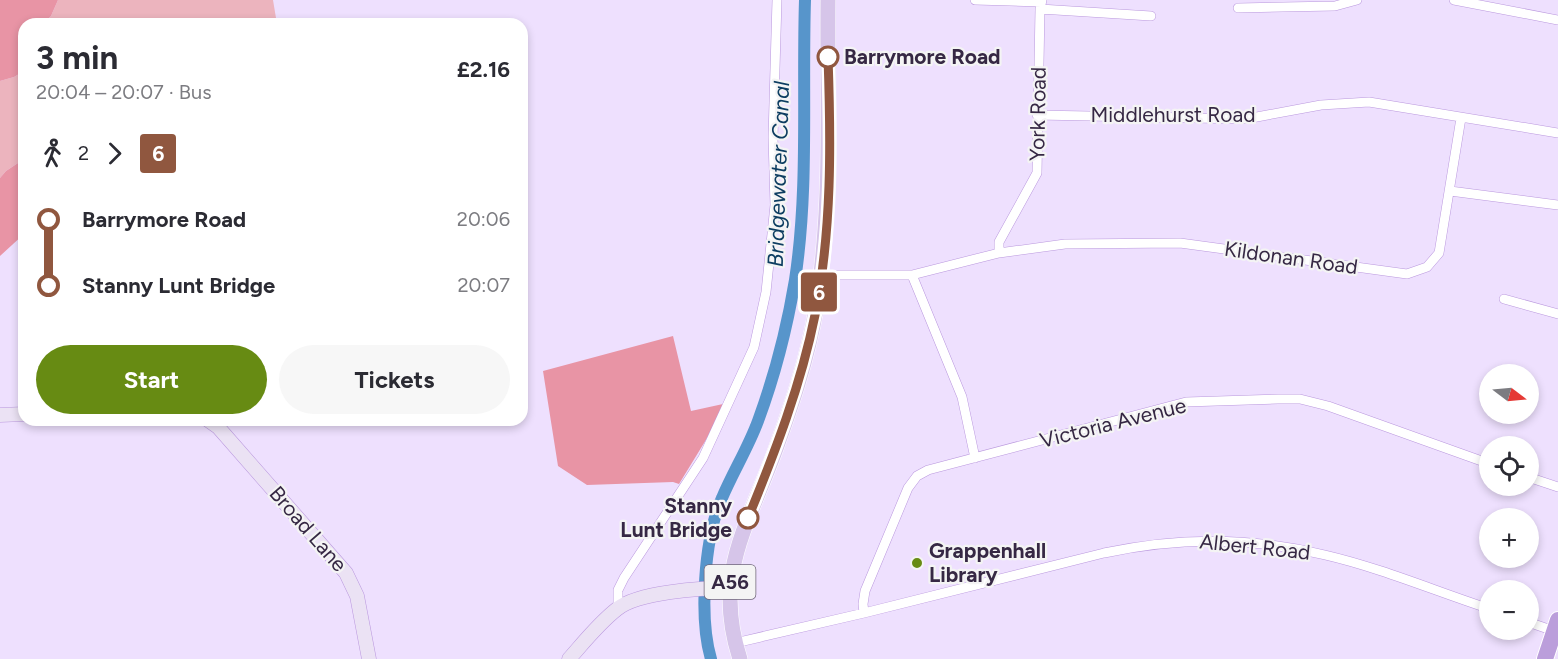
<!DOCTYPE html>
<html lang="en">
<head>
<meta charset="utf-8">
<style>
  :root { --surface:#fff; --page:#f7f7f7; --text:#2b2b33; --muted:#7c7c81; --accent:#678b13 }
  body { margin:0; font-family:Figtree,sans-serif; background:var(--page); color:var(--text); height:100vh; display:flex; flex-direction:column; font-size:22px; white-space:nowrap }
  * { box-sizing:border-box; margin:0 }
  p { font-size:20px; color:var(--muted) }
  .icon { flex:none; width:33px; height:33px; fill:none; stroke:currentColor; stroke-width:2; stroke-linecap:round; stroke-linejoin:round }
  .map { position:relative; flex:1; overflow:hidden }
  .side { position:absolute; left:18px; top:18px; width:510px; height:408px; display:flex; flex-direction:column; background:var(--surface); border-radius:18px; box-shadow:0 3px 9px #0003 }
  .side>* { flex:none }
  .badge { padding:0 12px; border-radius:4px; font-size:21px; line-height:39px }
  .needle { width:39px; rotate:106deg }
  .buttons { position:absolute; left:1479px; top:364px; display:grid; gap:12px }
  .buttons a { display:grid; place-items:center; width:60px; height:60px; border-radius:50%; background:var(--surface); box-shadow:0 3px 9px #0003; font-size:30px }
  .map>.badge { position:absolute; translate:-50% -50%; box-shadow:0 0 0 3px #fff }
  .legs { display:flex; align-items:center; gap:9px; height:66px; padding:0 18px; font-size:20px }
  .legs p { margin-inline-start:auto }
  .headline { display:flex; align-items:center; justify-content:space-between; height:102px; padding:0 18px }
  h1 { font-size:33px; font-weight:700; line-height:45px }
  .action { display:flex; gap:12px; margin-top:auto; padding:12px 18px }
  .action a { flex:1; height:69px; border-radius:36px; background:var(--accent); color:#fff; font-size:24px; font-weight:700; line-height:69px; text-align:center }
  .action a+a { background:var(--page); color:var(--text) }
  ul { padding:0 18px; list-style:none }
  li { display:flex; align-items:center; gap:21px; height:66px; font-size:22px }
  li i { display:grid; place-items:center; width:9px; height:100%; margin:0 8px; background:currentColor }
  li i::after { content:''; width:15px; height:15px; margin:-8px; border:4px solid; border-radius:50%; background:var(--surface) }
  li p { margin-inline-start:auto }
  li:first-child i { background:linear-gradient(#0000 50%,currentColor 0) }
  li:last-child i { background:linear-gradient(currentColor 50%,#0000 0) }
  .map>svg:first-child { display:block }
  .green { fill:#ecb4be }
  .forest { fill:#e894a5 }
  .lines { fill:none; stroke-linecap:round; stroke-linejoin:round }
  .canal { stroke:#5795cb; stroke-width:12 }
  .street-casing { stroke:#ba98de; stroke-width:10 }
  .secondary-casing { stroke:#ba98de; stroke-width:15 }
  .primary-casing { stroke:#fff; stroke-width:16 }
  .highway-casing { stroke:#fff; stroke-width:18 }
  .street { stroke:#fff; stroke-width:9 }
  .secondary { stroke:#ebe2f4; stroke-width:14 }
  .primary { stroke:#d6c5e9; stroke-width:15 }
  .highway { stroke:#bb9edb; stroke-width:16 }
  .line-1-casing { stroke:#fff; stroke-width:14 }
  .line-1 { stroke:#90573f; stroke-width:9 }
  .stop-1-dot { fill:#fff; stroke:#90573f; stroke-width:3 }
  .poi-dot { fill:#678b13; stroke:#f4f4f4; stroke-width:2 }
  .labels { text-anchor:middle; stroke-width:4.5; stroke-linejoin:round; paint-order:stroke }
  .shield { fill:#f4f4f4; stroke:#6f6579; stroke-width:1.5 }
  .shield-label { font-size:20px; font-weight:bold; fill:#362844 }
  .stop-label { font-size:21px; font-weight:bold; fill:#362844; stroke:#f4f4f4; text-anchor:start }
  .street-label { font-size:21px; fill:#362844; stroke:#f4f4f4 }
  .poi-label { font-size:21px; font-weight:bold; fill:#362844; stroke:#f4f4f4; text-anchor:start }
  .water-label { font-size:22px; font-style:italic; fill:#0d3d61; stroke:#f4f4f4 }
</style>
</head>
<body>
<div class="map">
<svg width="1558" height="659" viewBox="0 0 1558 659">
  <rect width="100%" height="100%" fill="#eee0fe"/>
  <path class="green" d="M58,0h215l4,24h-234l8,-8z
    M24,71v88l-18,12 -6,7v-97l14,-4z"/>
  <path class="forest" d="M0,0h58l-7,16 -8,8h-19v47l-10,6 -14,4z
    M24,159v75l-24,22v-78l6,-7z
    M673,336l18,75 32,-7 3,3 -47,77 -6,-2 -86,3 -29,-19 -15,-95z"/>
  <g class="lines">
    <path class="canal" d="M711,659c-12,-41 -7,-121 11,-161 11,-26 26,-50 36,-77 17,-46 29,-93 37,-141 14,-92 7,-187 10,-280"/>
    <defs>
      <path id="street" d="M975,0l66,2
        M1454,0l104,20
        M1238,8l97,-2 22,-6
        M1040,9l111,7
        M1037,115l209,4 75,-14 48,-3 189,31
        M1450,191l108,14
        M999,253l66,-9 115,-1 227,31 20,-7 12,-14 22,-135
        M821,275h91l87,-22v-11l38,-69 3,-164 2,-9
        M912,275l50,122 13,61
        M1504,299l54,15
        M1528,477l30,10
        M618,608v-18l6,-12 79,-120 51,-111 12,-55 9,-87 -2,-68 4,-137
        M864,613l-1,-9 2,-13 43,-103 9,-12 11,-6 258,-68 92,-3h22l28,7 162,58
        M1528,622l26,9
        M735,643l129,-30 240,-60c73,-16 148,-16 221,2 56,13 110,36 165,54"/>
      <path id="secondary" d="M0,415l24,-1
        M208,420l10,7 128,146 11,23 12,63
        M569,659c15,-17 30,-36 48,-50 21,-17 84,-21 112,-21"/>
      <path id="primary" d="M740,659c-27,-83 6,-130 34,-205 17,-47 34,-96 42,-145 17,-103 11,-205 12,-309"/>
      <path id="highway" d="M1545,659l13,-39"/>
    </defs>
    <use href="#street" class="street-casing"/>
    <use href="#secondary" class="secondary-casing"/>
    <use href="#primary" class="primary-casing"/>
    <use href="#highway" class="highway-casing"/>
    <use href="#street" class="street"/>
    <use href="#secondary" class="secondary"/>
    <use href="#primary" class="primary"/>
    <use href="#highway" class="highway"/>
  </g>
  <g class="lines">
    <defs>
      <path id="line-1" d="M748,518c27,-66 53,-133 67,-203 17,-85 16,-173 13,-258"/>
    </defs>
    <use href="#line-1" class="line-1-casing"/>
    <use href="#line-1" class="line-1"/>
  </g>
  <g class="stop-1-dot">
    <circle cx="828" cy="57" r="10"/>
    <circle cx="748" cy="518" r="10"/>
  </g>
  <circle class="poi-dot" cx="917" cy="563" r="6"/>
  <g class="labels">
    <rect class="shield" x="704.5" y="565" width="51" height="34" rx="4.5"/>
    <g class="shield-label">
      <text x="730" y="589">A56</text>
    </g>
    <g class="stop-label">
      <text x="844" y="64">Barrymore Road</text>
      <text x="732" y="513" text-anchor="end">Stanny<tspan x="732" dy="24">Lunt Bridge</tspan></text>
    </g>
    <g class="street-label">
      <text transform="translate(1038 114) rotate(-89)" y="7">York Road</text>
      <text x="1173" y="122">Middlehurst Road</text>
      <text transform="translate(1291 258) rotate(8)" y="7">Kildonan Road</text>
      <text transform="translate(1113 423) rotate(-14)" y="7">Victoria Avenue</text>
      <text transform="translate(308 529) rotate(49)" y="7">Broad Lane</text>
      <text transform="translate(1255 547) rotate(6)" y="7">Albert Road</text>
    </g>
    <g class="poi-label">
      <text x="929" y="558">Grappenhall<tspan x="929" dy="24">Library</tspan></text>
    </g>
    <g class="water-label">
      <text transform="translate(778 174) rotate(-88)" y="8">Bridgewater Canal</text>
    </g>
  </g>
</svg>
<div class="buttons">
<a><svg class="needle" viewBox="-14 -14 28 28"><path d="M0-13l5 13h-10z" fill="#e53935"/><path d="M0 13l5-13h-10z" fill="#7c7c81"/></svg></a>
<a><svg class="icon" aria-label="locate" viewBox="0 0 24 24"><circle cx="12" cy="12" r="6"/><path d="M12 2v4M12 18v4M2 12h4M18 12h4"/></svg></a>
<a>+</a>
<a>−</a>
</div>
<b class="badge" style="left:819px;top:292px;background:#90573f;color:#fff">6</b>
<section class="side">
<div class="headline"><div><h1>3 min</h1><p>20:04 – 20:07 · Bus</p></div><b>£2.16</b></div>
<div class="legs"><svg class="icon" aria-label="walk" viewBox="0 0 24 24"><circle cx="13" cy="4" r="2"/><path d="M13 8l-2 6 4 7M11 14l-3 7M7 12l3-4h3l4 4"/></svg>2<svg class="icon" aria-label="forward" viewBox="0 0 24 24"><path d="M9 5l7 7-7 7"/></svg><b class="badge" style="background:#90573f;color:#fff">6</b></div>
<ul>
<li><i style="color:#90573f"></i><b>Barrymore Road</b><p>20:06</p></li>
<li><i style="color:#90573f"></i><b>Stanny Lunt Bridge</b><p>20:07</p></li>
</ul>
<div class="action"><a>Start</a><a>Tickets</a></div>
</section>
</div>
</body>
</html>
